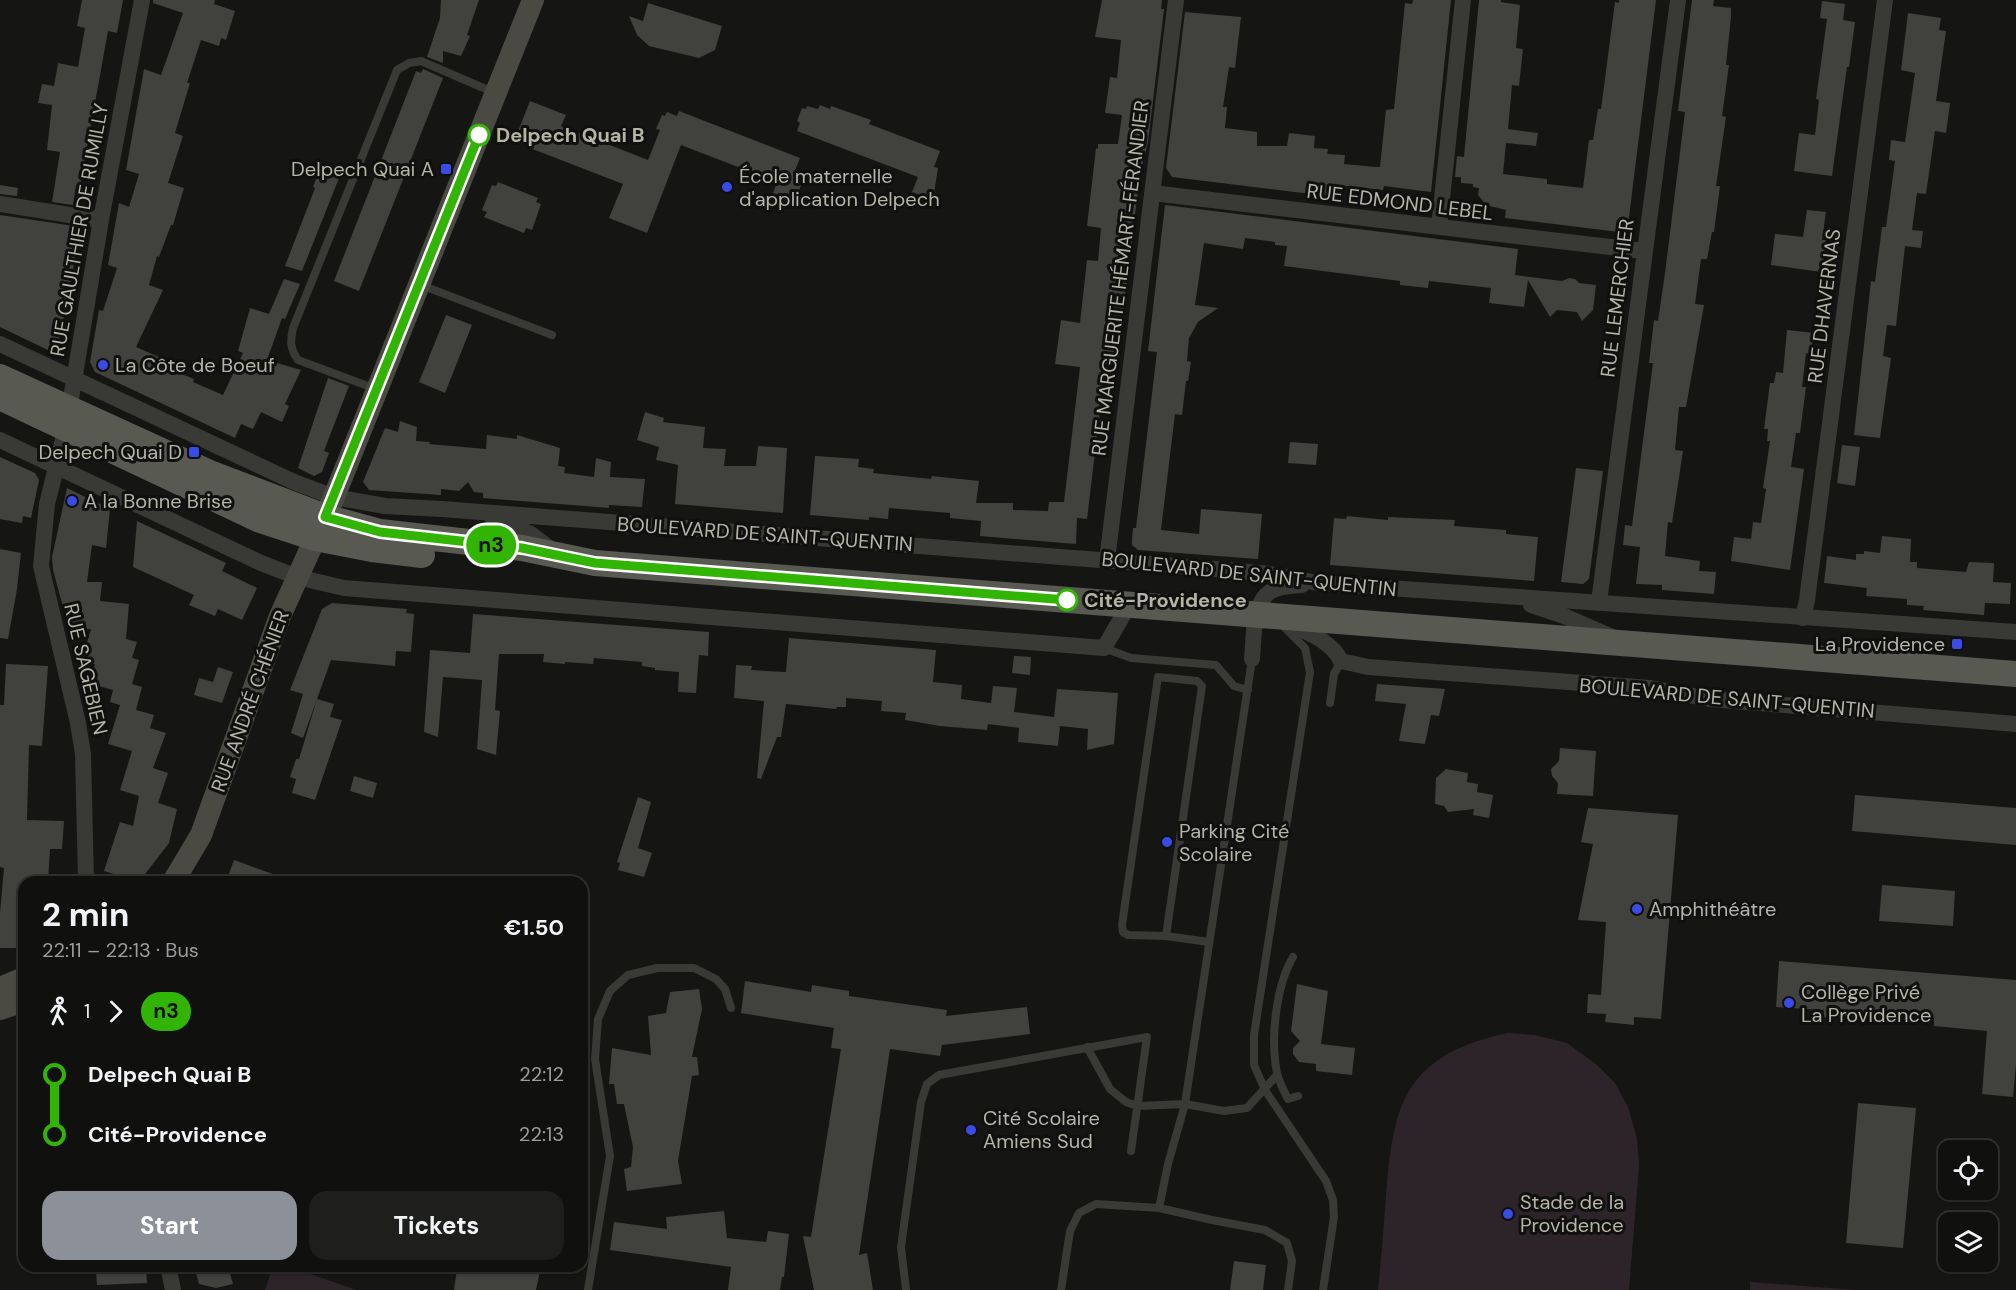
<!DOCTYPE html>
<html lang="en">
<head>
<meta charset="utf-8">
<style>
  :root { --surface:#10100f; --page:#1e1e1d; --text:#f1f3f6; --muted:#9c9d9e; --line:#30302f; --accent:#8c9099 }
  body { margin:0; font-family:"DM Sans",sans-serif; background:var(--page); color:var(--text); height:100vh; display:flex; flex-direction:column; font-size:22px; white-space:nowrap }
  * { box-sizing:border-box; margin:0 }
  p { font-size:20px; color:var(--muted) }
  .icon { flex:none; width:33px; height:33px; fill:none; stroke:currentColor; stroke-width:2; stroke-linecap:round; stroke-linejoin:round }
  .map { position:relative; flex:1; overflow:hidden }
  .panel { position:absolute; left:18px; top:876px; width:570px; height:396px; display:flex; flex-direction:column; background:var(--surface); border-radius:18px; box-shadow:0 2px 4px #0004,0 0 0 2px var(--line) }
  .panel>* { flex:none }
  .badge { padding:0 12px; border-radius:20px; font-size:21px; line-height:39px }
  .fabs { position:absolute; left:1938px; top:1140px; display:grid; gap:12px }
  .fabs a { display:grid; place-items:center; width:60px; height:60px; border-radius:12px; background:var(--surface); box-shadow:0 2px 4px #0004,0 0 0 2px var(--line); font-size:30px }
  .map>.badge { position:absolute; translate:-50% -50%; box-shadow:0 0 0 3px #fff }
  .legs { display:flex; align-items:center; gap:9px; height:66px; padding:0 24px; font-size:20px }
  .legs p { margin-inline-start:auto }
  .head { display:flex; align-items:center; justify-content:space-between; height:102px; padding:0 24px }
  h1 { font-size:33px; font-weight:700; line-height:45px }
  .button { display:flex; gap:12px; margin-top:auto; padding:12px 24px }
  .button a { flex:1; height:69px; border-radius:18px; background:var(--accent); color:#fff; font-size:24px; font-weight:700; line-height:69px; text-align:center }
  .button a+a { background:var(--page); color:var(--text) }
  ul { padding:0 24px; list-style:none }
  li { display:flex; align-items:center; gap:21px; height:60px; font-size:22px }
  li i { display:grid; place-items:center; width:9px; height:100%; margin:0 8px; background:currentColor }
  li i::after { content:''; width:15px; height:15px; margin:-8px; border:4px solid; border-radius:50%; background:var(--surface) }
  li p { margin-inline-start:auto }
  li:first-child i { background:linear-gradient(#0000 50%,currentColor 0) }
  li:last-child i { background:linear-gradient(currentColor 50%,#0000 0) }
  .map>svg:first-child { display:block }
  .green { fill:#2d2429 }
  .building { fill:#41423e }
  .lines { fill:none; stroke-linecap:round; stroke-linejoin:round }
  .lane { stroke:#393a35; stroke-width:8 }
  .street { stroke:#393a35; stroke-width:16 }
  .secondary { stroke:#4a4a43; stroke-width:22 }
  .primary { stroke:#585951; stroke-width:26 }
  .line-1-casing { stroke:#fff; stroke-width:14 }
  .line-1 { stroke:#31b404; stroke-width:9 }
  .stop-1-dot { fill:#fff; stroke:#31b404; stroke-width:3 }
  .poi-dot { fill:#3b4be6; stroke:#10100f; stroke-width:2 }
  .labels { text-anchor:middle; stroke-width:6; stroke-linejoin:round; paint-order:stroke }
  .stop-label { font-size:20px; font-weight:bold; fill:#b5b4a6; stroke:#10100f; text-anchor:start }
  .poi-label { font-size:20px; fill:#b5b4a6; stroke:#10100f; text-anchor:start }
  .street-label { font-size:20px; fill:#b5b4a6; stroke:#10100f }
</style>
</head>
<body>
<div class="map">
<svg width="2016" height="1290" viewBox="0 0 2016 1290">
  <rect width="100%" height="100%" fill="#151514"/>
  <path class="green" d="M1508,1033l27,2 32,8 29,21 19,19 13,24 9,31 2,28 -10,124h-251c3,-27 5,-55 7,-82 4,-43 5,-98 34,-131 23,-26 56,-37 89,-44z
    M273,1266h14l70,24h-92z
    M1750,1282l106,8h-106z"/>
  <path class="building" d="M82,0h41l-6,33 -9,-2 -28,155 -4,-1 -3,20 -21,-3 8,-50 -13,-2 5,-45 -14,-2 4,-19 12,2 4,-23 20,4 7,-39 -8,-2z
    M153,0h62l-1,4 21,7 -9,29 -5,-2 -2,8 -18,-6 -14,43h3l-15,50 8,3 -15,47 16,5 -11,37h-2l-12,32 -2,-1 -8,29 14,5 -27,57 41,18 -2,6 19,8 -1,3 30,13 20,-42 -5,-2 12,-43 19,6 15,-35 16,5 -15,35 -3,-1 -15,42 34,10 -16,34 4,2 -7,16 -21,-10 -8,17 -12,-5 -6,14 -140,-66 -5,-10 9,-52 4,1 14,-43 -9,-3 11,-62 10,4 10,-33 -13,-4 18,-101 17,6 22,-62 -30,-10z
    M441,0h38l-12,35 3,1 -9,20 -18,-5v12l-16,-6 13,-39z
    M1102,0h60l-1,9h3l-16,133 -8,32 -24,197 -11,-2 -18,150 -10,-1 -1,26 -96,-8 1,-15 -31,-3v-5l-61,-5 -1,11 -19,-2v3l-59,-5 5,-59 44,3 -1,8 16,2 -1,4 58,6 1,-3 47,5 -3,22h37v7l35,1 1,-9h15l16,-135 -25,-3 6,-44 19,3 7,-63 11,1 3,-33 -14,-2 9,-78 2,1v-5h20l4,-29 -17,-2 5,-36 7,1 4,-38 -26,-3z
    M1413,0h38l-20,192 -47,-6 -1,4 -46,-5 -1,12 -164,-20 -6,-9 19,-156 56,5 -6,51 -6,-1 -6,40h4l-2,21 32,4v14h30l2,-13 26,3 -1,12 14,1 -1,5 18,1 -1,9 32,3h4l6,-57 8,-1 11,-106 7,1z
    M1479,0h22v2l19,3 -4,43 7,1 -4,37 -7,-1 -4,44 30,4 -2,13 -30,-3 -3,31 44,5v5l36,4 6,-48h4l5,-31h3l14,-107 4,1v-3h37l-29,233 -122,-15 1,-8 -20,-5 -8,-10 1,-7 -6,-1v-3l-12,-1v-6h-6l2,-21 7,1z
    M1692,0h22l-1,6 18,2v9l-5,48h3l-7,51 4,1 -10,69h4l-6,46h-2l-5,27h-6l-6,45 9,1 -18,102h-7l-4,43 8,1 -11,72 -4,-1 -3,34 35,5 -1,10 17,1 -2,22 -52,-4v-5l-26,-1 4,-37 -17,-2 2,-20 7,1 21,-163h-4l5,-43 4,1 7,-48 20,-161 -7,-1z
    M1822,1l23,3 -2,16 12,2 -6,45h-2l-15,109 -38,-5 5,-38 16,2 4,-35 -3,-1 11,-80 -7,-1z
    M648,3l74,23 -7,24 -16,8 -50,-12 -12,-11 -8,-19 14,5z
    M1908,13l33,5 -2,12 7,1 -10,70 14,2 -4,30 -11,-2 -9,63 -9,-1 -5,37 11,1 -2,17 -16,-2 -9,80 -9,-1 -4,31 8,2 -11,80 -26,-3 17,-154 4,1 7,-55h4l9,-66 -6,-1 2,-20 14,2 10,-69 -14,-3z
    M423,69l20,9 -84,213 -25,-10 82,-210 5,2z
    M530,101l36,14 -5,11 87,34 12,-30 -4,-1 6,-14 3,1 2,-4 10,4 2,-5 121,47 -6,15 10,4 -10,27 -22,-8 5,-14 -96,-37 -34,88 -38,-15 14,-34 -93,-36 1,-4 -16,-5z
    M820,105l10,4 1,-3 40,14 -2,4 71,27 -6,16 4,1 -5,32 -21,-8 6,-15 -121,-46 3,-8 -3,-2 5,-13 4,1 1,-3 11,3z
    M319,171l20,7 -37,93 -17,-5 30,-78 -2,-1z
    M498,182l40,16 -2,4 5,2 -9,26 -6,-2 -2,5 -40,-16 3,-5 -5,-2 10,-25 4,1z
    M0,185l18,3 -1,8 -17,-2z
    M1165,205l353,44 -3,26 47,6 7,-3 6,1 4,4 17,2 -3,25 -11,11 -5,-9 -20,-2 -7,7 -22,-37 -4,27 -35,-4 2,-15 -62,-7 -1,7 -28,-3v-4l-116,-15 3,-20 -12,-1v-3l-30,-4 -2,11 -39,-6 -9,62 23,3 -20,14 -9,16 -2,23 4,1 -3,19h-2l-4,34 -7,-1 -14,116 38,4 2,-25 61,5 -4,45 -120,-9 -6,-5v-5l1,-12h3l21,-176 -9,-1z
    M1807,210l19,2 -4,28h4l-4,32 -51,-7 4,-31 28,3z
    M0,215l81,12 -23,120 -8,4 -50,-24z
    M446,315l26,10 -27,68 -26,-11z
    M1787,330l27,3 -4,21 -4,-1 -4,34h4l-6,46h-4l-5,34 13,2 -14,101 -59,-9 3,-24 17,2 2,-17 8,1 5,-34 -3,-1 7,-47h-3l1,-12h-4l6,-46h4l2,-11 7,1z
    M328,378l21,8 -25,65 5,2 -7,19 -8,4 -16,-8z
    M645,412l19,6 -1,4 42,5 -2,21 23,1 -2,17h32l2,-20 29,2 -4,65 -108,-9 3,-39 -22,-5 3,-13 -22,-7z
    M400,421l17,6 -1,14 14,1 -1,2 57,5 1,-14 30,4v-4l43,13 -2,18 7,1 -1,6 30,4 2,-19 15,4 -1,15 35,2 -3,28 -33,-2v3l-12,-1 -114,-9v-5l-9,-1 -6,-10 -9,9 -18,-2v6l-72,-5 -6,-8 22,-54 13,4z
    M1290,442l28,2 -2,21 -28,-2z
    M1842,445l18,2 -5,39 -18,-3z
    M0,457l35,16 4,7 -8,38 -8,-2 -1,7 -22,-4z
    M1576,468l27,3 -14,108 -6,5 -22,-2z
    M67,488l43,21 -4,39 -14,-3 -5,37h15l-2,19 29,3 -3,35 11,3 -5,16 7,2 -7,24 10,3 -6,23 18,5 -4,13 16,5 -13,35 15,5 -10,30 19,6 -8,34 -30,39 -35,-11 16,-49 13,4 6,-30 -19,-6 12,-39 -24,-7 12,-39 -10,-3 3,-12 -21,-6v-2l-2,-1 5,-17 -14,-1 10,-34h-22l-16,-59 -1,-13z
    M1347,516l41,4v-3l67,3 -1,6 52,4v4l32,3 -4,44 -204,-16 4,-47 12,1z
    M137,521l89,42 -4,8 35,17 -15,32 -24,-11 -3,7 -26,-11 5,-10 -61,-28z
    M1882,536l29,3 -1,23h7v6l49,4 3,-10 25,1 -1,19 18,1 -1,21 -25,-1 -1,12 -61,-5 1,-4 -17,-1v-6l-41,-3 1,-8 -43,-5 3,-27 29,4v-6h8v-3l16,2z
    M0,549l21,4 -4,36 -9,50 -8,-1z
    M332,603l75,6 -1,4 8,1 -3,38 -15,-1 -1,15 -64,-6 -28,78 -12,-5 12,-39 -13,-4 32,-81z
    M473,614l236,18 -1,24 -9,-1 -3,38 -18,-1 1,-20 -24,-2v-2l-13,-2v-4l-48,-4 -1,6 -28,-2v2l-22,-2 1,-8h-45l-4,56 5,1 -4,44 -19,-6 5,-69 -39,-3 -5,60 -14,-5 6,-82 40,3z
    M789,638l147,12 -3,32 29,3 -1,14 30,4 2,-17 24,2 -3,24 40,5 3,-28 61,4 -4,51 -27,6 1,-21 -28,-3 -2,20 -40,-4 1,-14 -31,-4 -1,6 -47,-4 -35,-6 1,-7 -25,-2 1,-10 -36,-3v9h-9l-1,2 -50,-5 -5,33h-4l-16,42 -4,-1 7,-77 -30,-3 2,-33 16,1 -1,4 35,2z
    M1014,656l17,1 -1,18 -18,-2z
    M6,664l42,2 -6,80 -13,-1 -2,75 37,1 -2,28h-12l-2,33h-24v65l-8,1h-16v-35l4,-45 -4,-1v-162h4z
    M218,667l15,5 -11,31 -28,-8 5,-17 14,4z
    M1377,684l68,5 -6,27 -8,-1 -6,29 -26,-3 7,-37 -31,-3z
    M317,699l17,5 -4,13 12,3 -27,80 -23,-7 4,-14 -6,-2 6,-18h3z
    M1560,748l36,3 -3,45 -36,-2 1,-11 -6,-7 -1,-7 8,-8z
    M1446,769l22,4 -1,9 11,2 -1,8 16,3 -4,23 -16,-3 1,-6 -26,3 -4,-6 -9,-2 1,-26z
    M354,776l23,7 -4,15 -23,-7z
    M1855,795l161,13v37l-164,-14z
    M638,797l13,5 -13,46 14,5 -8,24 -26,-7 2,-7 -3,-1z
    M1588,808l90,7 -17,204 -27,-2v8l-29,-3 1,-8 -19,-1 1,-19 13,1 5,-73 -28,-2 15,-76 -12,-2z
    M234,860l55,20v2h-63z
    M1882,885l73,6 -2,35 -74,-5z
    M1779,961l237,19v84l-3,33 -31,-3 5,-63 -53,-5v-8l-60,-4 -1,8 -50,-5 1,-7 -48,-3z
    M745,981l66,11 1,-7 37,6v5l98,14 -1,6 81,-9 3,27 -88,11 -2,11 -50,-7 -31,206 8,-2 6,37h-59l-11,-54 8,1 30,-188 -10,-1 3,-20 -93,-15z
    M1297,984l31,7 -7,53 34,4 -3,27 -36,-4v-7l-17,-2 -6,-8v-6l7,-7 -9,-10z
    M699,989l3,20 -10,48h5l2,18 -7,1 -14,85 4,23 -55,7 -3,-22 7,-2 2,-20 -9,-43h-7l-3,-20h-5l3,-36 39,7 -3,-39 18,-3 4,-21z
    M1858,1103l58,5 -13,140 -57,-5z
    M724,1211l3,27 39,4 2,-11 21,3 -5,43h-2l-2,13h-52l3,-23 -121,-17 4,-28 53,7 -1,-12z
    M1234,1261l32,4 -3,25h-33z
    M194,1266h34l5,18 -17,4 -17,-4z
    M463,1266h78l-5,24h-82l3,-21 5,1z
    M146,1268l1,15 -50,2 -1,-15z"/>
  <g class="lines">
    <path class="lane" d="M421,285l131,50
      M376,389l-78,-29c-8,-11 -8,-19 -5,-32l104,-258 12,-7 12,-2 74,32
      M1285,628l20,20 5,24 -56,363v30l11,25 61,91 7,19 1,17 -11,73
      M1104,648l27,10 85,7 18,21 14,4
      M1330,703l4,-29 7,-13
      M1166,936l-38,-1 -5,-3 -1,-7 36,-248 39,4 5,5 -36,250 43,6
      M1293,957c-17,29 -23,82 -16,116 2,9 7,18 11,26l10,-3
      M1087,1047l23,42 16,13 11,4 48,-2 39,7 23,-3 30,-33
      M1159,1208l9,-44 17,-60 67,-445
      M588,1290l22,-134 -15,-97 3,-40 12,-28 18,-16 29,-7h37l22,11 9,10 6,19
      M906,1290l-5,-43 20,-145 6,-18 12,-9 208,-38 -16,114
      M1061,1290l9,-59 9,-18 17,-9 63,4 53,12 53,10 22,13 5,18 -4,29"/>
    <path class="street" d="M1152,193l492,58
      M0,204l101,16
      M1439,227l24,-227
      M0,344l294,138 40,15 51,9 57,3 774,60 54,5 48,9 698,49
      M0,440l261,123 36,14 47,11 760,60 25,-43
      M491,516l40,18 21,16
      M1107,560l69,-560
      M1599,602l79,-602
      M1531,605l33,11 46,20
      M1803,618l4,-18 78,-600
      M1285,622c21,10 46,18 56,39l27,6 282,21 60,11 306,25
      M1252,659c2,-19 0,-48 14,-64 9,-9 25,-9 36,-10
      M86,882l-3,-128 -5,-31 -37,-157 6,-62 19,-76 35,-208 41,-220
      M168,1266l5,24"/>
    <path class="secondary" d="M173,882l28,-47 79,-219 54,-119 199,-497
      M0,988l24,-10
      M0,1009l24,-8"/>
    <path class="primary" d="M0,377l212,97 113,43 55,15 142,16 73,15 1421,111
      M0,397l260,123 55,18 57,11 50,6"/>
  </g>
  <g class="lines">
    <defs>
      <path id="line-1" d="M479,135l-154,382 55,15 142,16 73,15 472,37"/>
    </defs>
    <use href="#line-1" class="line-1-casing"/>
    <use href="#line-1" class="line-1"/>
  </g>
  <g class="stop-1-dot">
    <circle cx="479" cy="135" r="10"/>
    <circle cx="1067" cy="600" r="10"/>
  </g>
  <g class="poi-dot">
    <rect x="440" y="163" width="12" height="12" rx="3"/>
    <circle cx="727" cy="187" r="6"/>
    <circle cx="103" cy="365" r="6"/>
    <rect x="188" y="446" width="12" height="12" rx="3"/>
    <circle cx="72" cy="501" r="6"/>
    <rect x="1951" y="638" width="12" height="12" rx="3"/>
    <circle cx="1167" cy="842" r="6"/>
    <circle cx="1637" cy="909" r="6"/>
    <circle cx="1789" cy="1003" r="6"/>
    <circle cx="971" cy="1130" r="6"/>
    <circle cx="1508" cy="1214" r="6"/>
  </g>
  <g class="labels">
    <g class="stop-label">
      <text x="496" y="142">Delpech Quai B</text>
      <text x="1084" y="607">Cité-Providence</text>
    </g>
    <g class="poi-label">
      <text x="434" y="176" text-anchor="end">Delpech Quai A</text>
      <text x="739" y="183">École maternelle<tspan x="739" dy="23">d'application Delpech</tspan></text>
      <text x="115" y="372">La Côte de Boeuf</text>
      <text x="182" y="459" text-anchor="end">Delpech Quai D</text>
      <text x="84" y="508">A la Bonne Brise</text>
      <text x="1945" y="651" text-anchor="end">La Providence</text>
      <text x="1179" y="838">Parking Cité<tspan x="1179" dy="23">Scolaire</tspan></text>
      <text x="1649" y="916">Amphithéâtre</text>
      <text x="1801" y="999">Collège Privé<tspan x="1801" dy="23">La Providence</tspan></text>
      <text x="983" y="1125">Cité Scolaire<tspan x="983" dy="23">Amiens Sud</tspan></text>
      <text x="1520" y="1209">Stade de la<tspan x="1520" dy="23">Providence</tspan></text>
    </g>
    <g class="street-label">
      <text transform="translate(1400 202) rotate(7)" y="7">RUE EDMOND LEBEL</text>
      <text transform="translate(79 230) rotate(-80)" y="7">RUE GAULTHIER DE RUMILLY</text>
      <text transform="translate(1120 278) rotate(-83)" y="7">RUE MARGUERITE HÉMART-FÉRANDIER</text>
      <text transform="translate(1617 298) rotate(-83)" y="7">RUE LEMERCHIER</text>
      <text transform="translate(1824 306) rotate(-83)" y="7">RUE DHAVERNAS</text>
      <text transform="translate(765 534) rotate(4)" y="7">BOULEVARD DE SAINT-QUENTIN</text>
      <text transform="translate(1249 574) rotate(6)" y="7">BOULEVARD DE SAINT-QUENTIN</text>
      <text transform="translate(86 669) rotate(77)" y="7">RUE SAGEBIEN</text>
      <text transform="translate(1727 698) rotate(5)" y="7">BOULEVARD DE SAINT-QUENTIN</text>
      <text transform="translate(250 701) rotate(-70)" y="7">RUE ANDRÉ CHÉNIER</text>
    </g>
  </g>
</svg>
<div class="fabs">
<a><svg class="icon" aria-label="locate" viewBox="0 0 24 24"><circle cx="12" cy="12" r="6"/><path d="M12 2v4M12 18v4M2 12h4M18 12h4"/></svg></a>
<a><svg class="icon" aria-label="layers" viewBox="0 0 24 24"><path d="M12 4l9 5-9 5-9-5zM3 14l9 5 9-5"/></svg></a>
</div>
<b class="badge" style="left:491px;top:545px;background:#31b404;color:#111">n3</b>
<section class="panel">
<div class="head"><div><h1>2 min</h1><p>22:11 – 22:13 · Bus</p></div><b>€1.50</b></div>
<div class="legs"><svg class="icon" aria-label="walk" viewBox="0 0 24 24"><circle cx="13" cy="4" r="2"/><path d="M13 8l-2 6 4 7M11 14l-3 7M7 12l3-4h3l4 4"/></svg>1<svg class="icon" aria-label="forward" viewBox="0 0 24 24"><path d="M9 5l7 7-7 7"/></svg><b class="badge" style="background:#31b404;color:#111">n3</b></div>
<ul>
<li><i style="color:#31b404"></i><b>Delpech Quai B</b><p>22:12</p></li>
<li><i style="color:#31b404"></i><b>Cité-Providence</b><p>22:13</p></li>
</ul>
<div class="button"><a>Start</a><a>Tickets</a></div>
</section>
</div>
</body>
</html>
